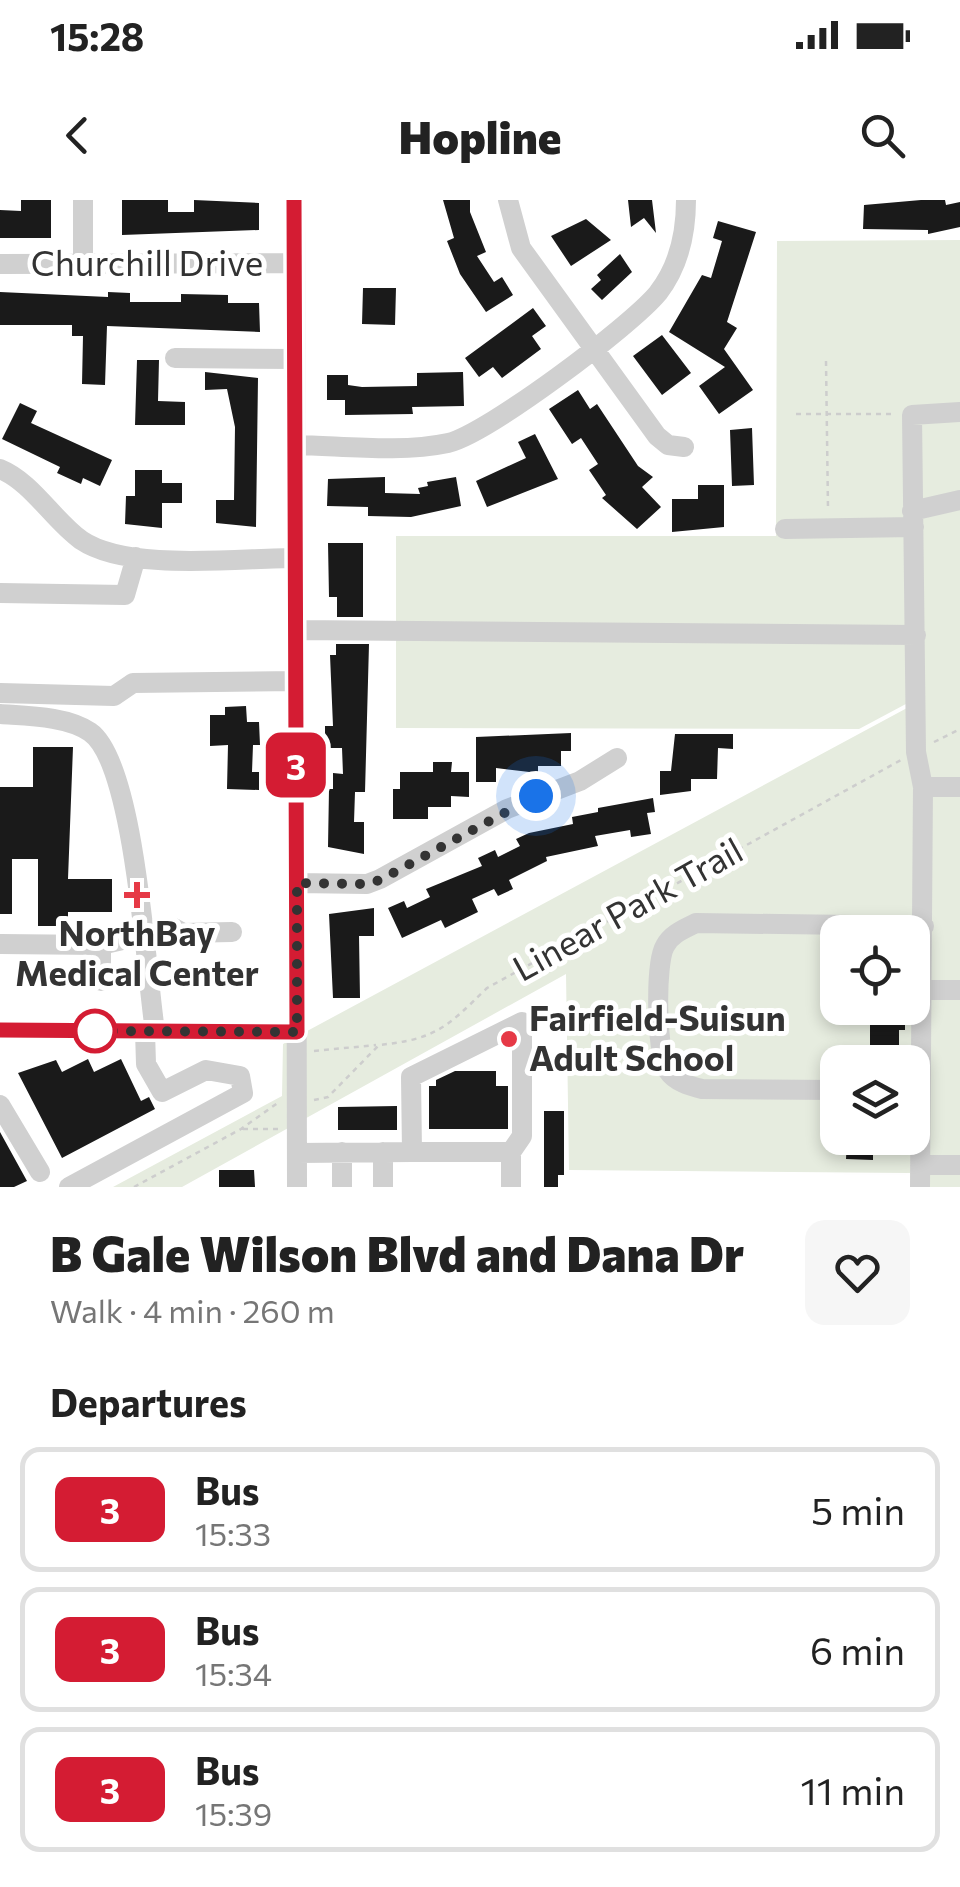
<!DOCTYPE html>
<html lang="en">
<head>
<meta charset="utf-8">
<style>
  :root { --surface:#fff; --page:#f6f6f6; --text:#222; --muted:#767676; --line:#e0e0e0 }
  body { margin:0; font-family:Commissioner,sans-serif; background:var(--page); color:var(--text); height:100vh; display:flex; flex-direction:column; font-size:38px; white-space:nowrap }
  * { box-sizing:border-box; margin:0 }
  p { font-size:32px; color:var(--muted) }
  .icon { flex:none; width:55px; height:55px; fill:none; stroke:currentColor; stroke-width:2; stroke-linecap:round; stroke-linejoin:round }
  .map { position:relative; height:987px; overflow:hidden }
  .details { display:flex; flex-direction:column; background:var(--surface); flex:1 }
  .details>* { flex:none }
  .badge { padding:0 20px; border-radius:15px; font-size:35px; line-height:65px }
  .tools { position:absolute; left:820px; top:715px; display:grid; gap:20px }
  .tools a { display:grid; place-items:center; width:110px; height:110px; border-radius:20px; background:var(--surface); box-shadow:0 5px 15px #0003; font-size:50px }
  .you { position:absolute; width:50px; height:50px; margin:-25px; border:8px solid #fff; border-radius:50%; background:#1a73e8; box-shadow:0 0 0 15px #1a73e833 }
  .map>.badge { position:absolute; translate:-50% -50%; box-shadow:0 0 0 5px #fff }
  h2 { padding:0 50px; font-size:38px; line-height:90px }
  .round { display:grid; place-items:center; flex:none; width:105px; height:105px; border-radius:20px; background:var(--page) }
  .overview { display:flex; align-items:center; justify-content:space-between; height:170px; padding:0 50px }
  h1 { font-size:48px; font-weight:800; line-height:75px }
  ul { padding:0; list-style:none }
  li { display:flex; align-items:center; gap:30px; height:125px; margin:0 20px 15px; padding:0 30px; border:5px solid var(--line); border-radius:20px }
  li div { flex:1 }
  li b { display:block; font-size:38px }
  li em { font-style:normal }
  li .badge { min-width:110px; font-weight:700; text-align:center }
  .status { display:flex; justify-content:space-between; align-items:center; height:70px; padding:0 50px; background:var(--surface); direction:ltr }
  .status svg { height:28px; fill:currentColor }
  header { display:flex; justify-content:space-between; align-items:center; height:130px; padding:0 50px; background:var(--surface); font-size:45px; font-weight:800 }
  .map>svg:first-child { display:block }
  .green { fill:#e6ecdf; fill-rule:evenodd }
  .building { fill:#1a1a1a }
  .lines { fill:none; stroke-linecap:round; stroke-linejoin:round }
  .path { stroke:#cdcdcd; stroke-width:2.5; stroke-dasharray:5 5; stroke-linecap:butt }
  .minor { stroke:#d0d0d0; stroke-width:20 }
  .line-casing { stroke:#fff; stroke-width:22 }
  .line { stroke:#d41c33; stroke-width:15 }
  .walk { stroke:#333; stroke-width:10; stroke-dasharray:0 18 }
  .poi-dot { fill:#e63946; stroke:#fff; stroke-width:4 }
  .stop-dot { fill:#fff; stroke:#d41c33; stroke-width:5 }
  .labels { text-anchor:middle; stroke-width:10; stroke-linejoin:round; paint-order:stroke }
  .street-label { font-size:35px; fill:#333; stroke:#fff }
  .poi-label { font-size:35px; font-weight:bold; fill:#333; stroke:#fff }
</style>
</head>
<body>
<div class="status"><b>15:28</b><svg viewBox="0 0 49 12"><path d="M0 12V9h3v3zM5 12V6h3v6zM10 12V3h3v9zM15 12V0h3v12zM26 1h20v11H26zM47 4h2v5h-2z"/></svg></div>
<header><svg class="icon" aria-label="back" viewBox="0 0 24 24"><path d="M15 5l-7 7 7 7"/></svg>Hopline<svg class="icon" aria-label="search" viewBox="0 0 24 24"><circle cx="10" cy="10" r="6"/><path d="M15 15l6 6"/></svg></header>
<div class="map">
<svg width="960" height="987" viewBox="0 0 960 987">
  <rect width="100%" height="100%" fill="#fff"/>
  <path class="green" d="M960,40v947h-49l-1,-14 -341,-3 -3,-196 -384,213h-69l169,-91 1,-52 637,-343 -1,-4 -60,32 -463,-1v-192h380l1,-295zM838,732h74v76h-74zM838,862h74v76h-74z"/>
  <path class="building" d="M21,0h30v38h-51v-28l21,1z
    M122,0h46v12h26v-12l65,3v27l-137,5z
    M443,0h27v12l16,40 -9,4 17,26 8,-5 11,18 -27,17 -26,-38 -13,-33 7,-3z
    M628,0h24l4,33 -12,-15 -13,9z
    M921,0h24l1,5 14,-3v25l-32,7v-4l-65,-1 1,-24z
    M586,19l25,21 -40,26 -20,-30z
    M718,21l38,11 -29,90 10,6 -13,21 29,41 -34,24 -20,-28 26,-19 -56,-35 33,-57 9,3 11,-37 -9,-3z
    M620,54l12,18 -30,28 -11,-11 10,-9 -4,-5z
    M363,88h33l-1,37 -33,-1z
    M0,92l108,5v-5l22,1v9h51v-8l47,1v8h31l1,29 -153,-6 -2,59 -23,-1 1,-48h-11v-11h-72z
    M533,108l13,18 -14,10 9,13 -39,29 -9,-11 -14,10 -14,-19z
    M662,135l29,38 -29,22 -29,-39z
    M137,160h22l-1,41 27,1v23h-50z
    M205,172l53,6 -2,149 -40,-4v-23h18l1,-73 -8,-38 -22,1z
    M463,172l1,34 -52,1 1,7 -68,1v-15h-18v-25h21v10l14,2 55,-1v-13z
    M578,190l12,19 7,-5 41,62 15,11 -11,10 19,20 -24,22 -35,-31 4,-3 -17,-25 9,-6 -17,-26 -9,6 -23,-35z
    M20,203l17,8 -6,12 81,37 -12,26 -17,-8 -2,6 -24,-11 3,-6 -58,-28z
    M752,228l2,57 -22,1 -2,-56z
    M535,234l23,45 -71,28 -11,-26 50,-23 -8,-16z
    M135,270h27v13h20v20h-20v25l-37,-4 1,-28h9z
    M385,277v16l35,1 -2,-6 10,-2 -1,-4 29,-5 5,29 -50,11 -43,-1v-9l-41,-1 1,-27z
    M698,285h26v42l-52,5v-33h26z
    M328,343h35v74h-26v-20h-8z
    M336,444h33l-4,148h-10l-1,30h10v32l-36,-7 1,-58h4v-16l10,1 -1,-26h-17v-22h8l-3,-71h6z
    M246,506l1,16h12l1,23h-7l-1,27h7v18l-32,-1 1,-44 -18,1v-31h15v-8z
    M571,533v18h-10v15h-23v7l-42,-5v14h-20v-45z
    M675,534h58v15l-15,-1 -1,31h-26v12l-31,4v-24h11z
    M33,547h40l-5,132h44v33h-44v14h-30v-67h-26v55h-12v-127h33z
    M433,562h19l-1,10h18v25l-18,-1v11h-23v12h-35v-30h7v-17h33z
    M653,598l2,14 -8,1 4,21 -20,3 -1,-7 -35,6 3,10 -52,11 1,4 -38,19 4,9 -15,7 -4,-7 -22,10 6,13 -33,16 -4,-8 -39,18 -14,-30 16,-7 3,7 23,-11 -4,-8 56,-23 -4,-8 17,-8 3,7 22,-11 -4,-7 13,-6 44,-9 -1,-7 26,-5v-4z
    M374,708v28h-15l1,62h-27l-4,-84z
    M870,814l35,1v15h-6v24h-29z
    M88,859l6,13 27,-13 20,42 8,-4 6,12 -93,49 -44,-85 38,-13 6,12z
    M455,871h41v15h12v43h-79v-43h7v-6z
    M397,906v24h-59v-23z
    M544,911h20v64h-6v12h-14z
    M0,932l27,49 -13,6h-14z
    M847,938h26v22l-27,-1z
    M219,970h35l1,17h-36z"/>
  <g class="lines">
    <path class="path" d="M826,161l2,148
      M796,214h99
      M934,542l26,-13
      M314,851l62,-6
      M314,900l14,-3 51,-52c57,-6 67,-17 108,-57l414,-228
      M243,929h37
      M134,987l107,-58 38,-27"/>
    <path class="minor" d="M83,0v65
      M295,0l2,987
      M508,0l13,48 136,188 11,9 16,2
      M0,64l295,-1
      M175,158l120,1
      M296,245c49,1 105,8 152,-2 39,-9 183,-117 210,-150 21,-27 28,-60 28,-93
      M0,269c32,13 53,51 81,71 47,32 157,18 214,18
      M912,311l48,-11
      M785,329l129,-2
      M0,393l125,2 11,-38
      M295,430l621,5
      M0,493l114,3 19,-13 163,-2
      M0,514c27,2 67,2 90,18 45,31 56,241 65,299
      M923,587h37
      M297,683l70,1 13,-5 127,-70 73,-28 37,-23
      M0,744l101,1 73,-17 9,5 49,-1
      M101,781v-36
      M920,790h40
      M0,830l297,2
      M838,890l-136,-1c-12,-3 -27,-7 -34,-18 -12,-17 -13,-108 -3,-125 6,-12 19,-17 31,-23l228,3
      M0,905l40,67
      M383,952v35
      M412,952h99
      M297,953l115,-1 -1,-75 111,-55v114l-11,16v35
      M920,965h40
      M69,987l174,-94 -3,-17 -34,-6 -44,22 -16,-28 -1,-33
      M342,987v-35
      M920,987l3,-400 -7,-35 -4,-337 48,-3"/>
  </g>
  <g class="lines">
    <defs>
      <path id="line" d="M0,830l297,2 -3,-832"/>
    </defs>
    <use href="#line" class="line-casing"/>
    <use href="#line" class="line"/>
    <path class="walk" d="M95,831l202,1v-149l70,1 13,-4 156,-84"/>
  </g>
  <g class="poi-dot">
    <path d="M132 680h10v10h10v10h-10v10h-10v-10h-10v-10h10z"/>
    <circle cx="509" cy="839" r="10"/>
  </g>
  <circle class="stop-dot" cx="95" cy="831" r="20"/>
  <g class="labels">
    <g class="street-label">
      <text x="147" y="76">Churchill Drive</text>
      <text transform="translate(628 710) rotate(-29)" y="12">Linear Park Trail</text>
    </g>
    <g class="poi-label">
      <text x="137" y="746">NorthBay<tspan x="137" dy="40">Medical Center</tspan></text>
      <text x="529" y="831" text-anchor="start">Fairfield-Suisun<tspan x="529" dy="40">Adult School</tspan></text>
    </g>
  </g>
</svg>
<div class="tools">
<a><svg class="icon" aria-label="locate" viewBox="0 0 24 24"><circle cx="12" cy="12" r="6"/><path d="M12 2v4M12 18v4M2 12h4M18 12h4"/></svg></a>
<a><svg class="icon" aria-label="layers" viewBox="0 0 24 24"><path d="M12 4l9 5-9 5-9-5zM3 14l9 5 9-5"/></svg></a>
</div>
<div class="you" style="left:536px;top:596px"></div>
<b class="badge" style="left:296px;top:565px;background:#d41c33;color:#fff">3</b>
</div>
<section class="details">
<div class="overview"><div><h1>B Gale Wilson Blvd and Dana Dr</h1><p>Walk · 4 min · 260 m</p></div><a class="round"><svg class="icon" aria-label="heart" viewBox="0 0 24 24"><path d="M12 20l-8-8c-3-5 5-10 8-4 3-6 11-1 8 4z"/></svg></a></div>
<h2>Departures</h2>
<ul>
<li><span class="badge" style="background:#d41c33;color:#fff">3</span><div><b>Bus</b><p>15:33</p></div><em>5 min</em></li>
<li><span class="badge" style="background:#d41c33;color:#fff">3</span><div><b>Bus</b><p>15:34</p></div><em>6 min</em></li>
<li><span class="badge" style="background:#d41c33;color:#fff">3</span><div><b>Bus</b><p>15:39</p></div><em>11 min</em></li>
</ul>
</section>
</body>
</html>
